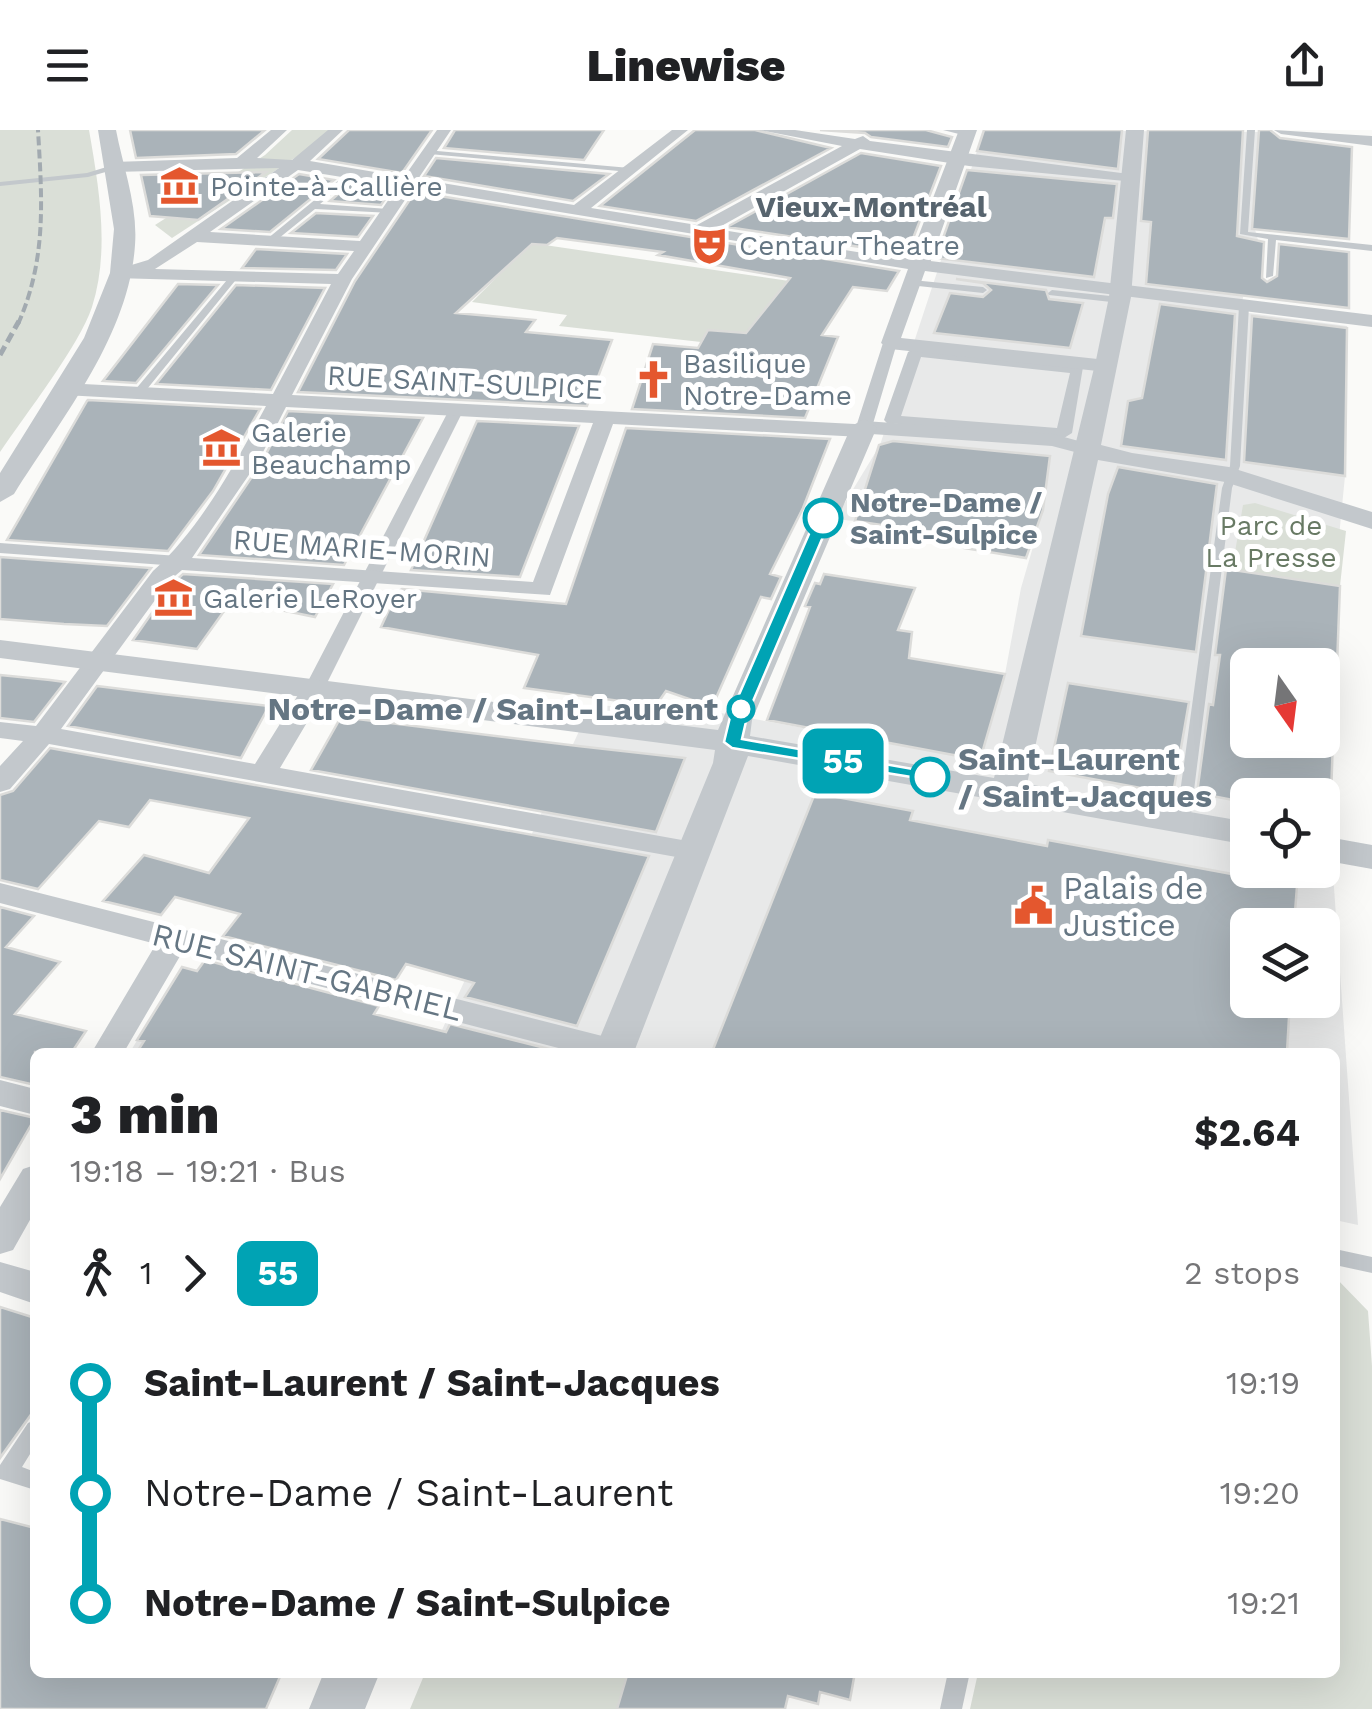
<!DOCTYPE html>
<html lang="en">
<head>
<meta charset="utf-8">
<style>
  :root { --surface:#fff; --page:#f2f2f2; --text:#202124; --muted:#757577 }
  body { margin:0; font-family:"Work Sans",sans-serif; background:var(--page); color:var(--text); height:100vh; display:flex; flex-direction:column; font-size:38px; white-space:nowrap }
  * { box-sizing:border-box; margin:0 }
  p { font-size:32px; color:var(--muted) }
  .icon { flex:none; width:55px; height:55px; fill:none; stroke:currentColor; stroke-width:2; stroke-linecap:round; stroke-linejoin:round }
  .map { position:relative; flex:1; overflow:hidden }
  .details { position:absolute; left:30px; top:918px; width:1310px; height:630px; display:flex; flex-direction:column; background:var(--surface); border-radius:15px; box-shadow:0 10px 40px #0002 }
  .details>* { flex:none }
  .badge { padding:0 20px; border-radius:15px; font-size:35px; line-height:65px }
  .needle { width:65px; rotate:166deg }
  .controls { position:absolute; left:1230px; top:518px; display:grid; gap:20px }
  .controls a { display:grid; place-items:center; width:110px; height:110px; border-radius:15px; background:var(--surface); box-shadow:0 10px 40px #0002; font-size:50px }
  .map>.badge { position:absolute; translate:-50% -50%; box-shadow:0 0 0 5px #fff }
  .legs { display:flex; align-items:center; gap:15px; height:110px; padding:0 40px; font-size:32px }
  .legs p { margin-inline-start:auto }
  .overview { display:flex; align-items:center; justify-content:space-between; height:170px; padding:0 40px }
  h1 { font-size:55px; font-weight:800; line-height:75px }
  ul { padding:0 40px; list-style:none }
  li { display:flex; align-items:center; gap:35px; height:110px; font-size:38px }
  li i { display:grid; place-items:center; width:15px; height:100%; margin:0 12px; background:currentColor }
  li i::after { content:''; width:25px; height:25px; margin:-12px; border:8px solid; border-radius:50%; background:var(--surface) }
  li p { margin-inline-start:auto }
  li:first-child i { background:linear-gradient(#0000 50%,currentColor 0) }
  li:last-child i { background:linear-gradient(currentColor 50%,#0000 0) }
  header { display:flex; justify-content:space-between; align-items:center; height:130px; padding:0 40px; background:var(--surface); font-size:45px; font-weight:800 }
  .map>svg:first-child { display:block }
  .built { fill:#e8e9e9; fill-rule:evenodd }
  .green { fill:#dadfd7 }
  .building { fill:#aab3b9; stroke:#dcdcda; stroke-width:2.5 }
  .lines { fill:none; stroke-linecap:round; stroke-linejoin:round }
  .service { fill:#c3c8cc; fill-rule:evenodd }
  .pedestrian { fill:#c3c8cc; fill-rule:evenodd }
  .minor { fill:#c3c8cc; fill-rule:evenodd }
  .tertiary { fill:#c3c8cc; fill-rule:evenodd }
  .rail-far1 { stroke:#a2aab0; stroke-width:4; stroke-dasharray:9 4; stroke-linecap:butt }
  .rail { stroke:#a2aab0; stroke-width:5; stroke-dasharray:10 5; stroke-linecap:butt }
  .line-1 { fill:#00a3b4; stroke:#fff; stroke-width:2.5 }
  .stop-1-dot { fill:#fff; stroke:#00a3b4; stroke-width:5 }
  .labels { text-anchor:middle; stroke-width:10; stroke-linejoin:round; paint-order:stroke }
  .far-poi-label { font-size:28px; fill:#657683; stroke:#fff; text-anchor:start }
  .far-street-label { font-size:28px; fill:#657683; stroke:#fff }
  .far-stop-label { font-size:28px; font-weight:bold; fill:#657683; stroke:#fff; text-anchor:start }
  .far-park-label { font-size:28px; fill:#687a64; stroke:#fff }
  .far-neighbourhood-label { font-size:30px; font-weight:bold; fill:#57646e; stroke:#fff }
  .stop-label { font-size:32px; font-weight:bold; fill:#657683; stroke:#fff; text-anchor:end }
  .poi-label { font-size:32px; fill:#657683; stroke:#fff; text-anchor:start }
  .street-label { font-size:32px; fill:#657683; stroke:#fff }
</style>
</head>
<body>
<header><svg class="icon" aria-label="menu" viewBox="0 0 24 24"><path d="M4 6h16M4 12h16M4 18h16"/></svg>Linewise<svg class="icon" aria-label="share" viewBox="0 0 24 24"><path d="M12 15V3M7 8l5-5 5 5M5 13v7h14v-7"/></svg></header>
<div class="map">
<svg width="1372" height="1579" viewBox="0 0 1372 1579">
  <rect width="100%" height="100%" fill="#fafaf8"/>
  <path class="built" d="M984,0l278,2 -8,94 6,21 -16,43 -3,22 106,14 -2,150 -22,223 -1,-34h-74v75h74l1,-7 35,492 -23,-5v-168h-1205l52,-85 260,63 149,-325 119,6 270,49 25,-86 16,-86 14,-48 -200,-21 45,-74zM1248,665h74v75h-74zM1248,795h74v75h-74z"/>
  <path class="green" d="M0,0h89c10,58 21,120 3,177 -13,39 -67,108 -92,145z
    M292,0h37l-19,18 -138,90 -17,-13 110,-70z
    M531,113l265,39 -50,51 -38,-3 -7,12 -142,-16 8,-11 -95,-13z
    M1255,373l91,28 -6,55 -108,-16 11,-65z
    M1335,1147l33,34 4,55v343h-402l8,-36 357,-1z
    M425,1543h203l-11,36h-207z"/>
  <path class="building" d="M130,0h135l-29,24 -100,4z
    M349,0h83l-30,43 -84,-14z
    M455,0h149l-20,30 -140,-12z
    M695,0h60l76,18 -135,73 -96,-15z
    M820,0h106l26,7 -4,10 -77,-10 -6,-4z
    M984,0h138l-4,39 -141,-18z
    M1148,0h95l-6,106 27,6 -2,36 5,4 10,-6 2,-32 70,8v56l-203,-24 5,-62 -10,-1z
    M1259,0h11l10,8 72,9 -3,92 -97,-10z
    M861,23l80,13 -34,88 -180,-27z
    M436,28l173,16 -36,27 -149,-25z
    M967,40l150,14 -4,34h-8l-11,59 -158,-19z
    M266,42l-68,48 -48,-4 -9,-41z
    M299,44l35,6 -64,52 -49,-3z
    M352,52l40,7 -11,16 -51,-4z
    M415,62l484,79 -12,20 -34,-4 -31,48 16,2 -33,81 -173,-9 21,-65 45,4 10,-18 38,3 44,-55 -132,-23 5,-3 -106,-14 -10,7 -15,-1 -76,69 79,7 -9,12 86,8 -25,66 -289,-14 57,-111z
    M316,83l57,3 -15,21 -67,-4z
    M256,119l91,5 -11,16 -94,-2z
    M956,149l90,11 3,9 34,4 -13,45 -136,-15 16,-40 33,4 8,-7 -8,-7z
    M178,154l40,1 -82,98 -33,-2z
    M236,155l89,3 -54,102 -115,-6z
    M1160,174l75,10 -9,146 -105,-14 7,-45 14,-3z
    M1252,186l95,12 -2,148 -101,-14z
    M87,271l1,-1 172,9 -47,82 -45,60 -161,-11z
    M288,281l135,7 -79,147 -145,-10 63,-93z
    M477,291l102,5 -59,151 -109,-7z
    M626,298l204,11 -27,69 -33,66 11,3 -10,22 -10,-2 -49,110 -46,-16 -9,13 -8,1 -125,-17 14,-33 -157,-28 16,-35 5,-3 164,15z
    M893,311l157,15 -7,54 -17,48 -68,-11 3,-10 -106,-16 24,-76z
    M1118,337l99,17 -21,168 -115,-16 27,-142z
    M0,427l151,11 -44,58 -43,-2 -64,-5z
    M1226,439l114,17 -3,79h-89v75h85l-2,55h-83v8l-51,-10 12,-89 4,1 7,-50h-5z
    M183,444l150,10 -18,33 -83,-17 -35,49 -64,-9 39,-56z
    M824,444l91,14 -17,42 14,2 -3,26 96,16 -25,86 -213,-40 43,-113 -5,-1 10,-23 5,1z
    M0,545l50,5 15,2 -31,40 -34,-4z
    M1068,553l121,19 -16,92 -124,-23z
    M97,556l65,8 107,12 -28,52 -173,-32z
    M341,587l237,29 107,12 -29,74 -345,-62z
    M50,618l599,108 -72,170 -112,-29 9,-14 -68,-19 -10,16 -173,-44 17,-22 -65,-17 -14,18 -58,-14 41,-46 65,18 40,-55 -99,-18 -21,27 -30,-6 -61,68 -38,-9v-85l13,-4z
    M815,663l98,18 -3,9 137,26 1,-6 249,46 -3,39h-46v75h42l-3,52h-575z
    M0,777l34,9 -28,31 54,15 -45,52 71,17 -14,21h-37v33l-35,-8z
    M205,830l174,46 -5,8 72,18 4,-8 111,28h-424l7,-11 -7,-1 45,-73 15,4z
    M0,980l35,8 -35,61z
    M0,1177l35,11v91l-35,49z
    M0,1389l35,9v144h247l-16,37h-266z
    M628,1542h227l-5,28 -30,-8 -2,12 -30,-8 -3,13h-168z"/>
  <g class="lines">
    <path class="service" d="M1247,0h8l-7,102 124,13v6l-96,-11 -3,36 -7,2 2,-39 -28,-5z
      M426,20l204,18 4,2 -4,2 -201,-18z
      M113,35l3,4 -28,8 -88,9v-4l87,-9z
      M350,41l7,2 -37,31 68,5 4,2 -1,2 -76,-4 -42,34h-6v-4z
      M232,144l7,2 -96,118h-8v-4z
      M912,150l71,7 4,3 -4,3 -74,-8v-4z
      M1052,160l68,7 5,3 -5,3 -71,-8 -1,-2z
      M1244,173l5,3 -9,160 -8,22 -42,334 -7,4 -7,-4 46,-334 8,-22 9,-160z
      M1335,1119l37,8v16l-37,-8z
      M35,1290v26l-13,21 13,5v18l-35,-11v-14l28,-42z
      M948,1542h22l-8,37h-22z"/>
    <path class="pedestrian" d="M890,209l7,4 -25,84 -13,3 -3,-3 27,-84z
      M915,218l168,19 -11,66 -8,5 -177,-15 -3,-3 24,-68zM921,227l149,16 -13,55 -156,-12z
      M451,276l13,3 -139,278 -3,4h-14l-3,-4z
      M0,413l178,13 9,5 -9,5 -178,-13z"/>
    <path class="minor" d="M271,0h16l-30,28 35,2 36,-30h15l-33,31 94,16 33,-47h14l-33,49 156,26 98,-75h16l-97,78 106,17 145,-79 -83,-16h36l60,9 8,-3 7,5 259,33 8,5 -2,3 -166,-16 -109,-17 -144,80 141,23 515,63v12l-447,-56 -24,67 206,22 10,6 -10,6 -217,-23 -9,-6 27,-74 -495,-81 -61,91 -60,116 563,29 9,-3 189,13 44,12 3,4 -10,6 -38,-10 -181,-12 -9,3 -249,-13 -63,171 -368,-25 -13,11 -108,148 194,35 51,-82 9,-3 13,8 -48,81 413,74 10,2 4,7 -4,7 -10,2 -644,-116 -39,45 -10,3v-26l23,-25 -23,-3v-16l36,4 117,-155c48,-43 83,-109 113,-165l-202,-11 -10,-6 10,-6 209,11 58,-110 -216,-6v-8l33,-10 131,-92 -166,4 -8,-5 8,-5 124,-4zM298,40l100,16 -38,55 -150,-9zM197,112l157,9 -16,23 -183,-5zM286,277l307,16 -60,159 -341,-24 67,-98z
      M943,0h30l1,2 -7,4z
      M1274,0l98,6v10l-91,-12z
      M0,753l614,156 12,3 4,9 -56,1 -391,-101 -59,101h-32l64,-108 -156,-41z
      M0,950l35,9v26l-35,-9z
      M35,1035v46l-22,39 -13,4v-47l23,-38z
      M0,1132l35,10v32l-35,-12z"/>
    <path class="tertiary" d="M98,0h18c7,37 22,76 19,115 -6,91 -74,174 -121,249l-14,8v-29l84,-135 26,-65 4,-44z
      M959,0h18l-48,136 -11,7 -8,-2 -3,-5z
      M1126,0h18l-13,167 -30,148 31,8 97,14 143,45v17l-147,-47 -127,-22 -71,324 221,38v23l-500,-89 -114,296h-40l119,-289 2,-13 -715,-92v-18l718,90 133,-303 13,-8 13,8 -125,293 -2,16 244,42 102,-418 13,-63z
      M1322,706l50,9v24l-50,-9z
      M324,1542h56l-15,37h-56z"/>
    <path class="rail-far1" d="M18,194c29,-65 24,-125 20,-194"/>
    <path class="rail" d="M0,225l19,-34"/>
  </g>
  <path class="line-1" d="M823,384l8,4 -83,195 -6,26 188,33 6,1v8l-204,-33 -8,-6 7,-29 85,-195z"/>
  <defs>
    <symbol id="museum-bare" viewBox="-9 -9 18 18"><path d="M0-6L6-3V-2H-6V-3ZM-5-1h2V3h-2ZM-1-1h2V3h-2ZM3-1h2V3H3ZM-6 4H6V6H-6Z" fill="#e4572e" stroke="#fff" stroke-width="2.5" paint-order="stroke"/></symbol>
    <symbol id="theatre-bare" viewBox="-9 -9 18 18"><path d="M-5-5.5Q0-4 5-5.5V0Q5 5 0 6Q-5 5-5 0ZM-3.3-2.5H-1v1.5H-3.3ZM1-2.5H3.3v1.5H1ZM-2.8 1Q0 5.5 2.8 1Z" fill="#e4572e" stroke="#fff" stroke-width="2.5" paint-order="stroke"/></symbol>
    <symbol id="church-bare" viewBox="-9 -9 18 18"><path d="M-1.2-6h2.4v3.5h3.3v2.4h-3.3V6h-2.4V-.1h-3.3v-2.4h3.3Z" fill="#e4572e" stroke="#fff" stroke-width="2.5" paint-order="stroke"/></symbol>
    <symbol id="civic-bare" viewBox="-9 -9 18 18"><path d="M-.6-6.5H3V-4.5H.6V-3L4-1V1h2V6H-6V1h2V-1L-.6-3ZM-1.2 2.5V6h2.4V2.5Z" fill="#e4572e" stroke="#fff" stroke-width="2.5" paint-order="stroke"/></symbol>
  </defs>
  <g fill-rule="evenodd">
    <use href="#museum-bare" x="152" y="28" width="55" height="55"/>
    <use href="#theatre-bare" x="682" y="88" width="55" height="55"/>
    <use href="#church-bare" x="626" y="222" width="55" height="55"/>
    <use href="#museum-bare" x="194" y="290" width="55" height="55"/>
    <use href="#museum-bare" x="146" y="440" width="55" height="55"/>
    <use href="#civic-bare" x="1006" y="748" width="55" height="55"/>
  </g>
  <g class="stop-1-dot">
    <circle cx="823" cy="388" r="18"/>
    <circle cx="741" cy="579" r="12"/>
    <circle cx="930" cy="647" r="18"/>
  </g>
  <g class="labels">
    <g class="far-poi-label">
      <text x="210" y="66">Pointe-à-Callière</text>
      <text x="739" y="125">Centaur Theatre</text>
      <text x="683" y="243">Basilique<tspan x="683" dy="32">Notre-Dame</tspan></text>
      <text x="251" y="312">Galerie<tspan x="251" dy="32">Beauchamp</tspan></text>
      <text x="203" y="478">Galerie LeRoyer</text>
    </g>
    <g class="far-street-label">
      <text transform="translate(465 252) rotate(3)" y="10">RUE SAINT-SULPICE</text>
      <text transform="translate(362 418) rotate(4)" y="10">RUE MARIE-MORIN</text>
    </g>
    <g class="far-stop-label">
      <text x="850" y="382">Notre-Dame /<tspan x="850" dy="32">Saint-Sulpice</tspan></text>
    </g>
    <g class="far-park-label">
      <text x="1271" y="405">Parc de<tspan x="1271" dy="32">La Presse</tspan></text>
    </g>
    <g class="far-neighbourhood-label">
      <text x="871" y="87">Vieux-Montréal</text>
    </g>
    <g class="stop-label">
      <text x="718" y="590">Notre-Dame / Saint-Laurent</text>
      <text x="958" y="640" text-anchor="start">Saint-Laurent<tspan x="958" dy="37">/ Saint-Jacques</tspan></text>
    </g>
    <g class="poi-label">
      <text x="1063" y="769">Palais de<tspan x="1063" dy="37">Justice</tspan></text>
    </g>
    <g class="street-label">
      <text transform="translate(307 842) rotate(14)" y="11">RUE SAINT-GABRIEL</text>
    </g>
  </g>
</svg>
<div class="controls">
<a><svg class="needle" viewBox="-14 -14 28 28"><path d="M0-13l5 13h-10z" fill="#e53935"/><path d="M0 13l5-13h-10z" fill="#757577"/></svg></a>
<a><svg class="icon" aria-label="locate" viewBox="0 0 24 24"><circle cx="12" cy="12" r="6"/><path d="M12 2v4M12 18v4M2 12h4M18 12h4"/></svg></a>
<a><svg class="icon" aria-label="layers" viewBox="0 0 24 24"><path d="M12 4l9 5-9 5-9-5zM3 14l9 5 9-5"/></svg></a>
</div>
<b class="badge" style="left:843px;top:631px;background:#00a3b4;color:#fff">55</b>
<section class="details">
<div class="overview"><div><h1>3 min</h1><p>19:18 – 19:21 · Bus</p></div><b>$2.64</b></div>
<div class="legs"><svg class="icon" aria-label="walk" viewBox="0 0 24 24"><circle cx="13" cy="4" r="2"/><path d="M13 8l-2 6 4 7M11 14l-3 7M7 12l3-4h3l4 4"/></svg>1<svg class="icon" aria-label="forward" viewBox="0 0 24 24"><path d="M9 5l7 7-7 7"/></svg><b class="badge" style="background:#00a3b4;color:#fff">55</b><p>2 stops</p></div>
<ul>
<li><i style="color:#00a3b4"></i><b>Saint-Laurent / Saint-Jacques</b><p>19:19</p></li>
<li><i style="color:#00a3b4"></i><span>Notre-Dame / Saint-Laurent</span><p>19:20</p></li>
<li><i style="color:#00a3b4"></i><b>Notre-Dame / Saint-Sulpice</b><p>19:21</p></li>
</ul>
</section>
</div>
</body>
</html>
